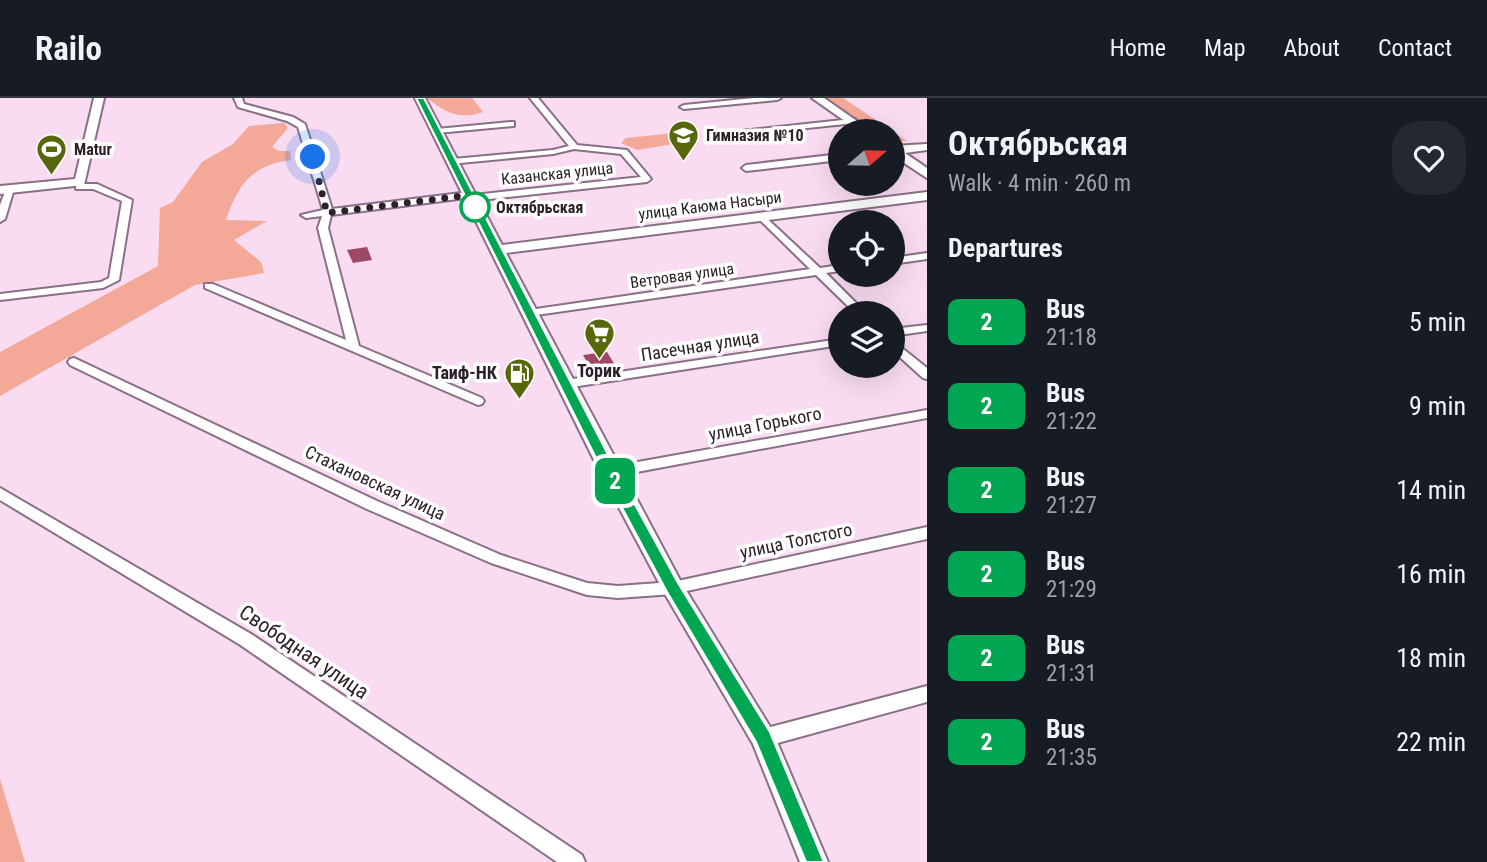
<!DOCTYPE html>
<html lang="en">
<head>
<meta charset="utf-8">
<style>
  :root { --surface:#171b24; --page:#242831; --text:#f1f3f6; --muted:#9ea1a6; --line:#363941 }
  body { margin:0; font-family:"Roboto Condensed",sans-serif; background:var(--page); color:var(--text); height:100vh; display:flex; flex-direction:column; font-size:26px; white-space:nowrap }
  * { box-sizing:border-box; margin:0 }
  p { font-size:23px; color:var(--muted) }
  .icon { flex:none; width:38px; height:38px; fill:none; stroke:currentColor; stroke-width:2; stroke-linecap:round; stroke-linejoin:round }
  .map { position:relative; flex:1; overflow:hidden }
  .sheet { display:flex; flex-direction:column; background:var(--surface); width:560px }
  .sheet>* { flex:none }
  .badge { padding:0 14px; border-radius:10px; font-size:24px; line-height:46px }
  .needle { width:46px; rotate:70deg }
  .fabs { position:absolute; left:828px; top:21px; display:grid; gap:14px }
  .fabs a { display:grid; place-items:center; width:77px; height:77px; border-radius:50%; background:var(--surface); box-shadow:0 7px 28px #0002; font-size:35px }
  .you { position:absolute; width:35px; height:35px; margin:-18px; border:5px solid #fff; border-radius:50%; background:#1a73e8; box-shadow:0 0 0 10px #1a73e833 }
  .map>.badge { position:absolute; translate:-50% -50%; box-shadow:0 0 0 4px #fff }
  h2 { padding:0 21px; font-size:26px; line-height:63px }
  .round { display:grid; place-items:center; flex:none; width:74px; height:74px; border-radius:28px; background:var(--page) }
  .head { display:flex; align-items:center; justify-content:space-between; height:119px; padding:0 21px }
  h1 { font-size:33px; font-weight:700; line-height:52px }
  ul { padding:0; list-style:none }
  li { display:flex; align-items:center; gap:21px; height:84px; padding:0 21px }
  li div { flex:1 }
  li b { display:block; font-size:26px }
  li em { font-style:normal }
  li .badge { min-width:77px; font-weight:700; text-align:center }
  header { display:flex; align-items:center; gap:42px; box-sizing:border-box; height:98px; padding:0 35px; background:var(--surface); border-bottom:2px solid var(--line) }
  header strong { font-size:33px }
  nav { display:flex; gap:38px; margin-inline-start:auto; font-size:24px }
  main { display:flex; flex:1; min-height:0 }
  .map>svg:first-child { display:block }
  .green { fill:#f4a898 }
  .building { fill:#9e4863 }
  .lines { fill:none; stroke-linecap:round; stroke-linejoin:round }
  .street-casing { stroke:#8a7085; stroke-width:4 }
  .secondary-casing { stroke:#8a7085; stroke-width:4 }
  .street { fill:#fff; fill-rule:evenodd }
  .secondary { fill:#fff; fill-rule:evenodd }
  .line { fill:#00a651; stroke:#fff; stroke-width:2 }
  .walk { stroke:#2c212a; stroke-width:7; stroke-dasharray:0 12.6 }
  .stop-dot { fill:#fff; stroke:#00a651; stroke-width:3.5 }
  .labels { text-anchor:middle; stroke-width:7; stroke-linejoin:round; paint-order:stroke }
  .far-poi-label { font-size:16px; font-weight:bold; fill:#2c212a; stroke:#fff; text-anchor:start }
  .far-street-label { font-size:16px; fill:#2c212a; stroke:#fff }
  .far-stop-label { font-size:16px; font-weight:bold; fill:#2c212a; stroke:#fff; text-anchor:start }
  .street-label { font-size:18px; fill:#2c212a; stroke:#fff }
  .poi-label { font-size:18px; font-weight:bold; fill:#2c212a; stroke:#fff }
  .near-street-label { font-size:21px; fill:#2c212a; stroke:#fff }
</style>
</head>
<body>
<header>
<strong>Railo</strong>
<nav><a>Home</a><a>Map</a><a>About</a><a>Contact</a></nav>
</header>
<main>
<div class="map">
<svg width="927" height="764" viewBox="0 0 927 764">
  <rect width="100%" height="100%" fill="#f9dbf2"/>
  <path class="green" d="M427,0h45l11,14c-22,8 -38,1 -56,-14z
    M821,0h22l64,43 -14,1 -1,-11h-22z
    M284,25l4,5 -16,19 7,4h11l1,9c-39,5 -53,24 -65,60l41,1 -33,19 27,22 3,11 -69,12 -195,111v-44l158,-86 2,-58 13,-6 29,-40 31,-18 16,-18z
    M676,35l12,2 4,6 -55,9 -16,-7 5,-5z
    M0,681l25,83h-25z"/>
  <path class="building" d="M367,149l5,13 -19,3 -6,-13z
    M607,254l8,13 -24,4 -8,-14z"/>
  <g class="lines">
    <defs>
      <path id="street" d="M234,0h8l2,6 49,13 12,7 27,85 137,-17 5,3 167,-18 -20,-23 -47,-5 -21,5 -103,10 -1,-2 4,-3 100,-9 16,-4 -39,-48h8l39,47 50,5 24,29 -4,3 -176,19 -5,-3 -135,17 -3,13 31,118 123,52 2,3 -2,3 -4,1 -273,-117v-4h8l133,56 -28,-112 4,-12 -16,2 -5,-3 22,-5 -25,-83 -11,-6 -49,-14z
        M754,0h27l-4,2 -93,9 -4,-2 4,-2z
        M852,21h3v4l-133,14 -4,-2 4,-2z
        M511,24h3v4l-77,7 -4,-2 4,-2z
        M840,56v6l-94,11 -4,-3 4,-3z
        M80,81l3,1 1,4h13l35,16 -13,80 -16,8 -103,12v-6l101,-12 8,-4 13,-77 -29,-12h-17v-7z
        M10,88l4,3 -9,30 -5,3v-17l6,-16z
        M761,115l59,55 20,-3v6l-14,2 40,40h-11l-39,-38 -287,41 -6,-3 6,-3 281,-41 -52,-51 -2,-2z
        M927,155v6l-35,5v-6z
        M927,227v6l-35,5v-7z
        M840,241v6l-274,43 -6,-4 6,-4z
        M892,242l35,28v11l-4,-1 -31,-28z
        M74,260l303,143 124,54 86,28 31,3 55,-4 254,-55v12l-254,55 -55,4 -31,-3 -96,-32 -124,-54 -297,-144 -2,-3 2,-3z
        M927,312v8l-317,59 -7,-5 7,-5z
        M0,390l251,146 331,221 3,7h-28l-318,-218 -239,-144z
        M927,588v16l-164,45 -7,-3 -2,-6 2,-6 7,-3z"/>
      <path id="secondary" d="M94,0h10l-20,87 -84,9v-8l75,-7z
        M415,0h10l77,147 425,-53v8l-421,53 175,329 91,148 56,132h-28l-47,-118 -88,-150 -65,-122z
        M812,0h12l47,33h-12z
        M927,46v6l-22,3 22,15v10l-35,-23v-9z"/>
    </defs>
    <use href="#street" class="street-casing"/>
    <use href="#secondary" class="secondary-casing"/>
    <use href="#street" class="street"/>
    <use href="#secondary" class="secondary"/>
  </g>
  <path class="line" d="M416,0h8l193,374 61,111 92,149 54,130h-18l-50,-120 -89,-150 -64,-120z"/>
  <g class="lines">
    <path class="walk" d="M313,59l14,56 142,-18 6,12"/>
  </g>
  <defs>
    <symbol id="school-pin" viewBox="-11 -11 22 30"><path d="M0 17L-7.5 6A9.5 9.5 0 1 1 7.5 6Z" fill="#58660c" stroke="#fff"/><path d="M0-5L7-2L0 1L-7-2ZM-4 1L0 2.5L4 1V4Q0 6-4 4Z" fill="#fff"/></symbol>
    <symbol id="stadium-pin" viewBox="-11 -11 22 30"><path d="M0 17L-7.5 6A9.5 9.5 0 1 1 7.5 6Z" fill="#58660c" stroke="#fff"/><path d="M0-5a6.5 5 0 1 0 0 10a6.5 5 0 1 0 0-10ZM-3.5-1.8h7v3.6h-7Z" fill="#fff"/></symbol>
    <symbol id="supermarket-pin" viewBox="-11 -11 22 30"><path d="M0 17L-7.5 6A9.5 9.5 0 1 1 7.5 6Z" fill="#58660c" stroke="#fff"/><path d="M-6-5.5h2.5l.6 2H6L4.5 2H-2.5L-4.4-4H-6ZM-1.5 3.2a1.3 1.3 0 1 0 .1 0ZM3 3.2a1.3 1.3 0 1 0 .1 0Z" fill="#fff"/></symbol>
    <symbol id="fuel-pin" viewBox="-11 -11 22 30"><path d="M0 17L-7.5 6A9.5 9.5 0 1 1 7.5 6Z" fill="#58660c" stroke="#fff"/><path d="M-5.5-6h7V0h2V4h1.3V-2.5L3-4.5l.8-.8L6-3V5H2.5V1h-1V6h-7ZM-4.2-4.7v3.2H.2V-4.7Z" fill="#fff"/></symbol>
  </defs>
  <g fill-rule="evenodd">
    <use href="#school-pin" x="666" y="20" width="35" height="47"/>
    <use href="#stadium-pin" x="34" y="34" width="35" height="47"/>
    <use href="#supermarket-pin" x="582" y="218" width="35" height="47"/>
    <use href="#fuel-pin" x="502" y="258" width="35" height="47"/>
  </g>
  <circle class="stop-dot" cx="475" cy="109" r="14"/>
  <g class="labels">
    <g class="far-poi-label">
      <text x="706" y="43">Гимназия №10</text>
      <text x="74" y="57">Matur</text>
    </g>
    <g class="far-street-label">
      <text transform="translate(557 75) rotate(-6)" y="6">Казанская улица</text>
      <text transform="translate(710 107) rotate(-7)" y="6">улица Каюма Насыри</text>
      <text transform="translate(682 177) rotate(-8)" y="6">Ветровая улица</text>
    </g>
    <g class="far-stop-label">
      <text x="496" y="115">Октябрьская</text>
    </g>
    <g class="street-label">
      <text transform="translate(700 248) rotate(-9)" y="6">Пасечная улица</text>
      <text transform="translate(765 326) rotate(-11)" y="6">улица Горького</text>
      <text transform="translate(375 385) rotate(25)" y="6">Стахановская улица</text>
      <text transform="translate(796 443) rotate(-12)" y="6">улица Толстого</text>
    </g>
    <g class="poi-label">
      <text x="599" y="279">Торик</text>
      <text x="497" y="281" text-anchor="end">Таиф-НК</text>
    </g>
    <g class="near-street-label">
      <text transform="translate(304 554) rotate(34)" y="7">Свободная улица</text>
    </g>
  </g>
</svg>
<div class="fabs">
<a><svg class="needle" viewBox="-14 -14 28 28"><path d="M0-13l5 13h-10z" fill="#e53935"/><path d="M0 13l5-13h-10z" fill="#9ea1a6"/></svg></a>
<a><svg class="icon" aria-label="locate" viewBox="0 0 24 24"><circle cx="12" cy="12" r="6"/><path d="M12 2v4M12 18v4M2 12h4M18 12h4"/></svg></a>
<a><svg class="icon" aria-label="layers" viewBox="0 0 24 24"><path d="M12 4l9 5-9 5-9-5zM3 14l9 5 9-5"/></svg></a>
</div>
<div class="you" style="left:313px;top:59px"></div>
<b class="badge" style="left:615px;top:383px;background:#00a651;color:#fff">2</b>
</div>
<section class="sheet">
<div class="head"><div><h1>Октябрьская</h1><p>Walk · 4 min · 260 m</p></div><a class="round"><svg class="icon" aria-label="heart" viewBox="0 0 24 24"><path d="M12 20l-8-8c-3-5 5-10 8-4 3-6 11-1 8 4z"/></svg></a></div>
<h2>Departures</h2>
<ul>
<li><span class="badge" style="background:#00a651;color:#fff">2</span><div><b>Bus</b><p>21:18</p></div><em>5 min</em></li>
<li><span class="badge" style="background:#00a651;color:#fff">2</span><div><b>Bus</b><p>21:22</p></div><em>9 min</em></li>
<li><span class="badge" style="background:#00a651;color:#fff">2</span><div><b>Bus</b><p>21:27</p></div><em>14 min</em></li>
<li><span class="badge" style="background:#00a651;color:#fff">2</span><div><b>Bus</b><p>21:29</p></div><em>16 min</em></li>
<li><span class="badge" style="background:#00a651;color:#fff">2</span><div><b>Bus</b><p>21:31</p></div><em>18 min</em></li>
<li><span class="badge" style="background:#00a651;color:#fff">2</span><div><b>Bus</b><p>21:35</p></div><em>22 min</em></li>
</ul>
</section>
</main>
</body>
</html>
